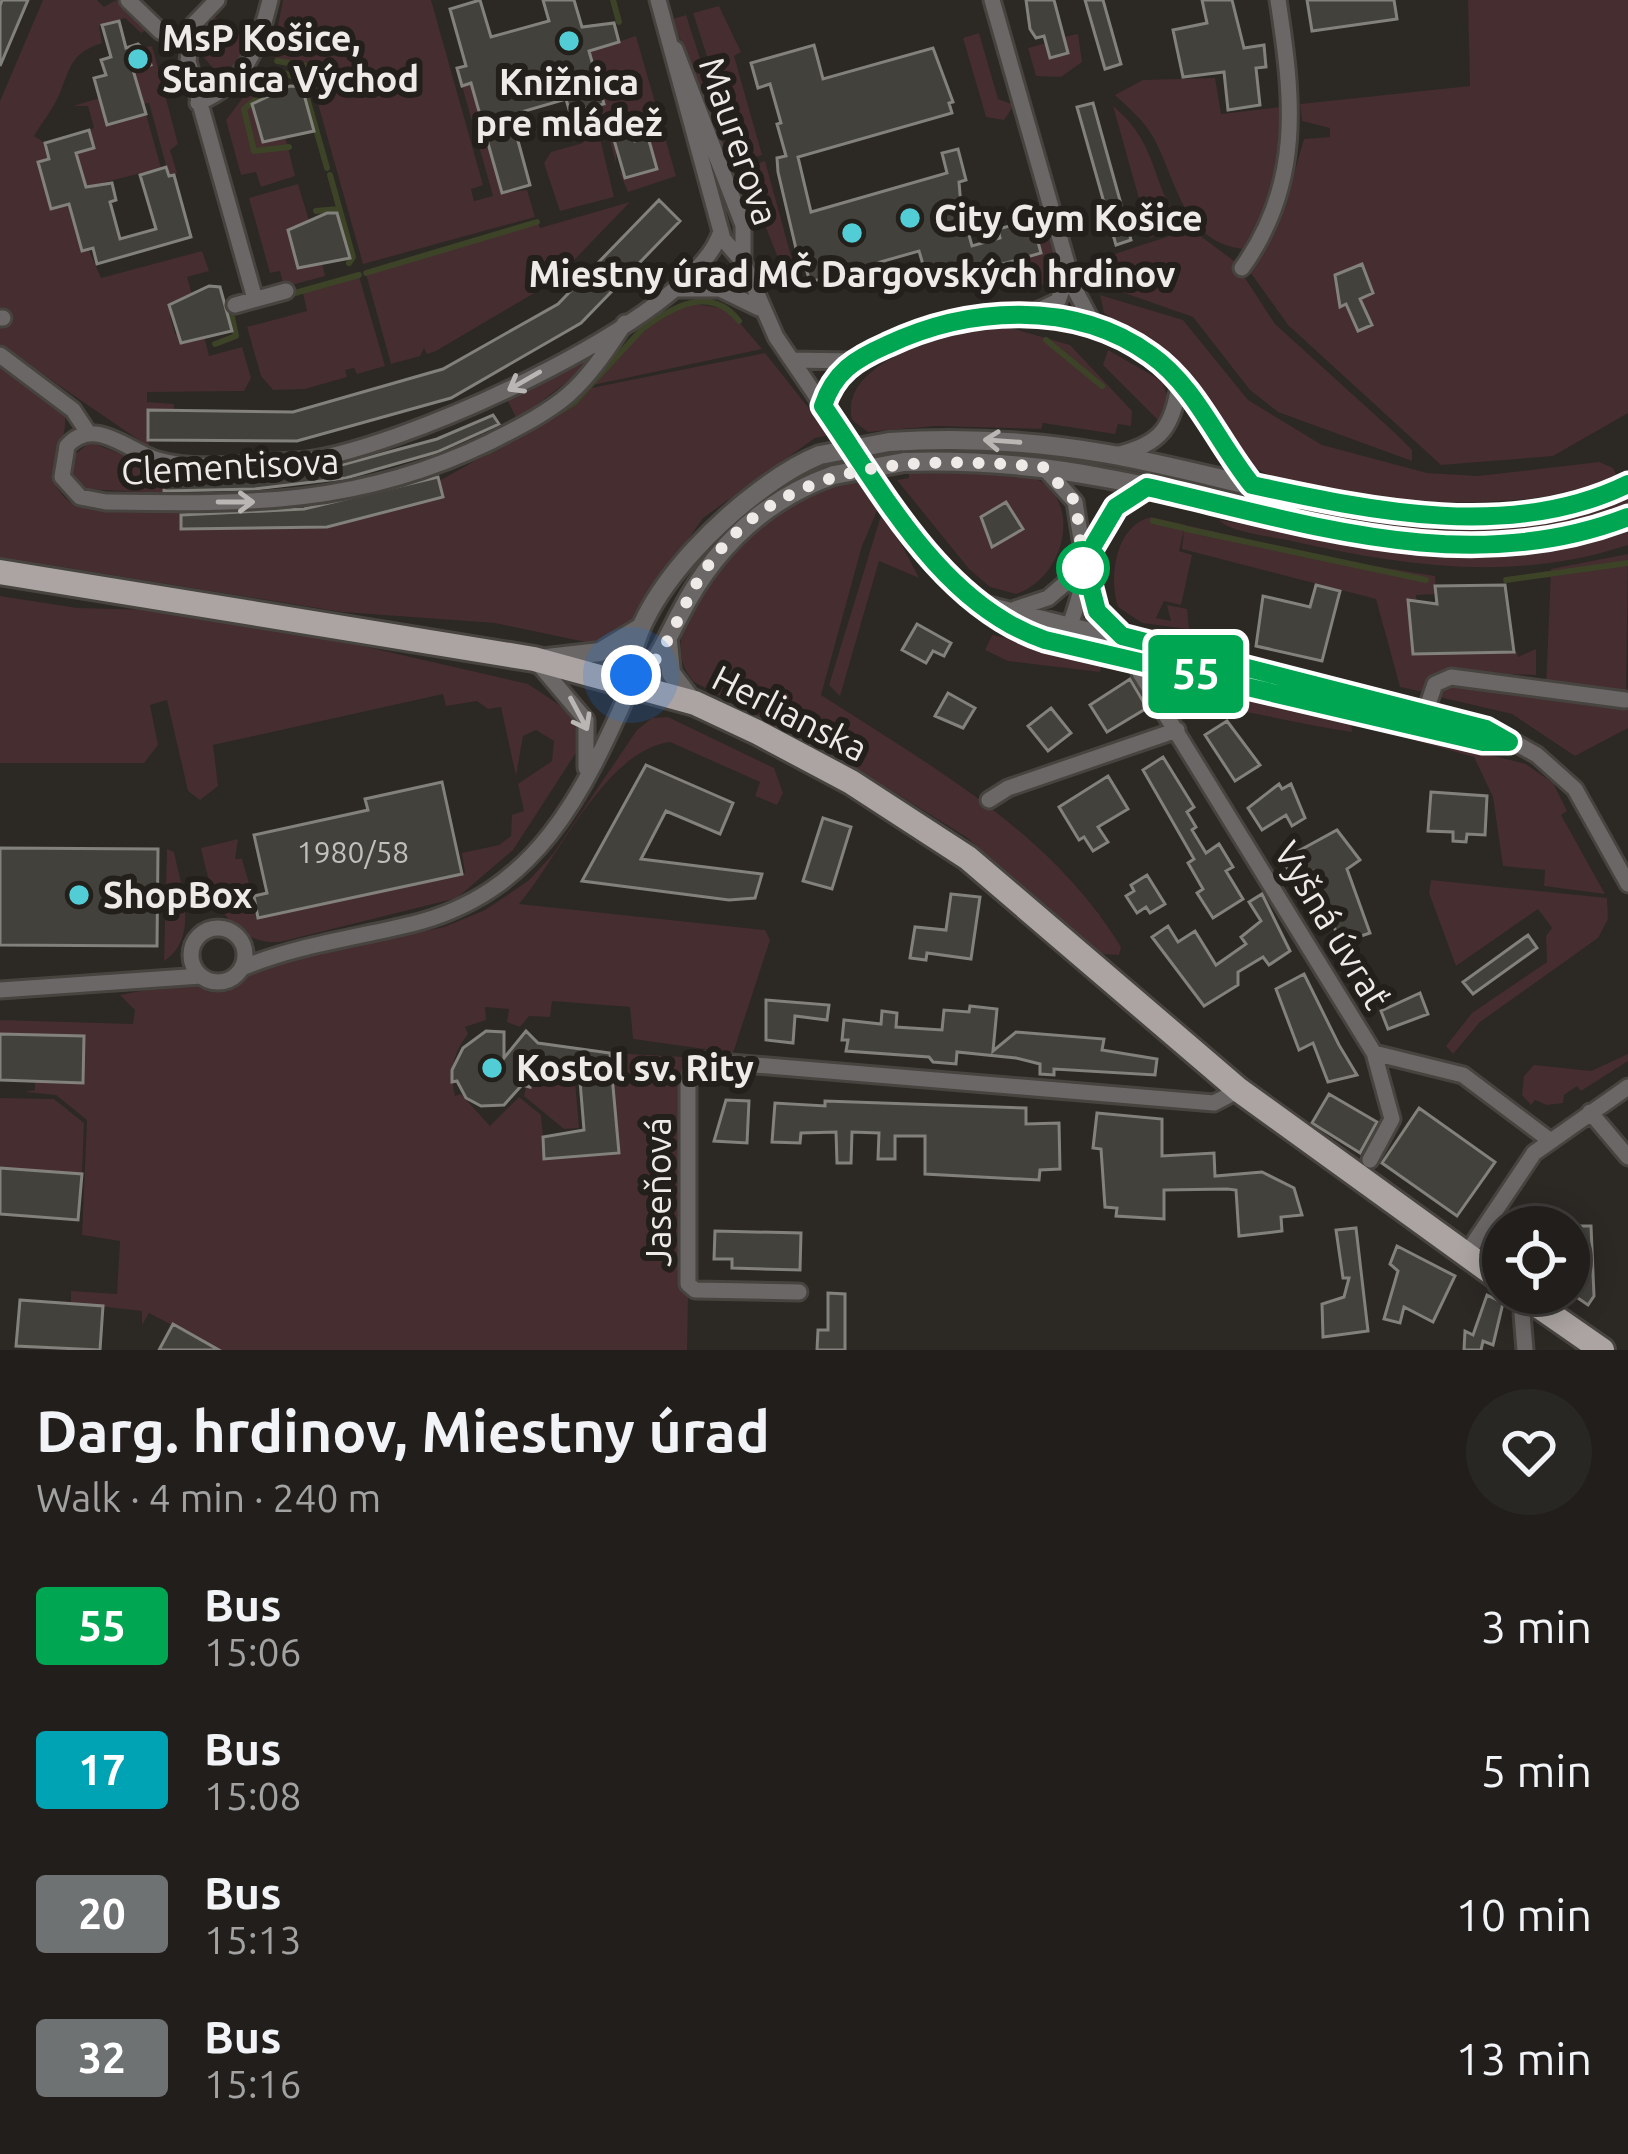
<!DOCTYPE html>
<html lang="en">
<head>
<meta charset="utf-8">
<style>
  :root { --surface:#211e1b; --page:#292724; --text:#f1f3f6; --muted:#a2a2a3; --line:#3e3c3a }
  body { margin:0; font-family:Ubuntu,sans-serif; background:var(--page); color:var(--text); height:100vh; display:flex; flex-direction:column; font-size:45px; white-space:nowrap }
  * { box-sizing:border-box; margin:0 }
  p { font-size:39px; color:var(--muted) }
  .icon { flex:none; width:66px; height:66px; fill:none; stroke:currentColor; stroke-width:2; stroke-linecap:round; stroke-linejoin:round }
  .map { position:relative; height:1350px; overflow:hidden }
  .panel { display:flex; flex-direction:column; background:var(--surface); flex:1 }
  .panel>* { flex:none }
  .badge { padding:0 24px; border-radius:9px; font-size:42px; line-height:78px }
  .fabs { position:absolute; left:1482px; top:1206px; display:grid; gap:24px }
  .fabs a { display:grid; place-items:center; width:108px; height:108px; border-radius:50%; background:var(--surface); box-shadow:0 6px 30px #0003,0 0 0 3px var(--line); font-size:60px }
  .you { position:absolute; width:60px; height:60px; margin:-30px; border:9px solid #fff; border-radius:50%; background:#1a73e8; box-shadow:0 0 0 18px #1a73e833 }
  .map>.badge { position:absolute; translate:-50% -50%; box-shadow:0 0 0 6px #fff }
  .round { display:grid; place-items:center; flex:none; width:126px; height:126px; border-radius:63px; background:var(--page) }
  .overview { display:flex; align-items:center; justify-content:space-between; height:204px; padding:0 36px }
  h1 { font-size:57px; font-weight:700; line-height:90px }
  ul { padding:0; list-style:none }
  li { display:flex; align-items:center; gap:36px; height:144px; padding:0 36px }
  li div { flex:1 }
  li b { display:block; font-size:45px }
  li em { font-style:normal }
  li .badge { min-width:132px; font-weight:700; text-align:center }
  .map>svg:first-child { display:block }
  .green { fill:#452d30 }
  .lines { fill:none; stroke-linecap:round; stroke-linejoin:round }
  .stream { stroke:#3c4327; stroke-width:6 }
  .building { fill:#43413c; stroke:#82817b; stroke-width:3 }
  .minor-casing { stroke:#47433f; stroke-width:21 }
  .tertiary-casing { stroke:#47433f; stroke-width:24 }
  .primary-casing { stroke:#47433f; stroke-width:30 }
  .minor { stroke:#6a6766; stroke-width:15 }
  .tertiary { stroke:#6a6766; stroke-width:18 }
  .primary { stroke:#aba4a2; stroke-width:24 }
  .tertiary-bridge-casing { stroke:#47433f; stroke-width:24; stroke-linecap:butt }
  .tertiary-bridge { stroke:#6a6766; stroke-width:18 }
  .oneway { stroke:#b9b6b4 }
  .line-casing { stroke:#fff; stroke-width:27 }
  .line { stroke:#00a651; stroke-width:18 }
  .walk { stroke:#edeae8; stroke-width:12; stroke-dasharray:0 21.6 }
  .poi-dot { fill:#52ccd5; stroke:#231f1b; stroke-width:4.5 }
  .stop-dot { fill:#fff; stroke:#00a651; stroke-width:6 }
  .labels { text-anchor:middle; stroke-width:12; stroke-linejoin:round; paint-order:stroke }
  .number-label { font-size:30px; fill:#c2c0bd }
  .poi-label { font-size:36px; font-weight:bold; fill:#edeae8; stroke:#231f1b; text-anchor:start }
  .street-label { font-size:36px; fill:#edeae8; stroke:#231f1b }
</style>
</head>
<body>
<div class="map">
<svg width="1628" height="1350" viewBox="0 0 1628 1350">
  <rect width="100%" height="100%" fill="#2c2824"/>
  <path class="green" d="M43,0h54l7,7 12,-7 31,30 -6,3 -16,-15 -26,8 3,17c-30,10 -31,22 -42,50 -6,15 -18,29 -26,43l11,7 4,16 -11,4 13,45 18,-4 32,74 101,-27 7,20 -22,6 6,21 -23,18 5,18 29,2 5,20 33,-9 9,31 -7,13 -97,1v10l27,2v7h-26l1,36 -149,-102v-244z
    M283,0h148l52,185 -12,4 3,12 19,-5 -31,-110 9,-3 30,110 26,-3 8,27 -172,47 -55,-196 -36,-11z
    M1468,0h160v413l-75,43 -112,9 -153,-140 -40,-56 37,-64 19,-66 26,-2v-9l-28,-7 -2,-17 170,-18z
    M719,6l22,46 -7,4 28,99 -21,7 -48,-149z
    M686,15l48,149 -8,3 -53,-148z
    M212,17l13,4 23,23 -17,23 -18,1 -14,-16 2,-22z
    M979,33l19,66 16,6 -10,15 -18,-3 -23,-79z
    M1078,34l4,28 -21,15 -25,-1 -8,-28 18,-5 4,15 17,-5 -3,-16z
    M636,36l40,140 -48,16 -9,-21 6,7 32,-10 -9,-31 -32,9v17l-8,-31h23l-4,-16 -17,5v5l-12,4 16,67 -54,14 -16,-48 7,-11 32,-9 -8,-29 29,-8 -15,-55z
    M152,46l26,98 -8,6 7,23 -8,3 -20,-73 -6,1 -10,-34 18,-5 -5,-18z
    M261,74l6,1 7,23 -22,6 11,38 22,-6 10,40 -34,11 -5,-15 -15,3 -15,-55z
    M1215,78l6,36 67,-8c-3,44 -10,111 -45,143 -61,-8 -66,-69 -90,-112 -9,-16 -24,-29 -38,-42l28,-15z
    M100,98l7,27 39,-11 15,54 -75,19 -10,-34 18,-5 -5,-18 5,-2 -6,-22h-15z
    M1113,106c50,41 37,88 73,119l-36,13z
    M765,161l32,117 -10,3 -44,-112z
    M298,184l12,40 -22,6 11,38 23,-6 3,14 -41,11 -4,-16 -10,2 -21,-75z
    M630,202l-76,79 -11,7 -3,-6 -6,3 2,7 -100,59 -9,3 -3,-6 -4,8 -29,8 -25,-90 172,-52 2,6z
    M1045,213l15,51 -1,20 -46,2 -6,-23 34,-10 -10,-36z
    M1191,229l43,32 41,63 120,109 17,17v11l-134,-49 -28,-22 -57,-73 -97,-34 -6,-21z
    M359,276l26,90 -28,8 -3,-6 -9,2 2,7 -42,12 -32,1 -12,-14 -14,-49 60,-16 -4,-18 -12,2 -1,-2z
    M1100,295l83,25 65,80 74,45 105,28 51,3 121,-14 14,6 5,10c-70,35 -297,33 -362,-10 -38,-24 -50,-70 -76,-104 -21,-26 -50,-32 -76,-51z
    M688,303l40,6 34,40 -169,36 51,-55z
    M1011,328l59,17 62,66 -1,15 -13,-2 -3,10 -72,-11 -2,6 -106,-3 -67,6 -16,-12c-15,-63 112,-92 159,-92z
    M1108,350l54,31 7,20 -6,24 -60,-60z
    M765,353l65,82 -15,3 -112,80 -71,102 -13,13 -24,11 -100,-21 -153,-11 -342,-55v-194l65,52c4,35 -32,58 6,88l32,7 78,-3v22l145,-2 116,-30 -3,-16 127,-71 25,-22z
    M580,357l8,6 -7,8 -64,49 -10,-21z
    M90,442l61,24 -1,12 14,4v11l-82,-4 -13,-19 2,-12z
    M961,472c20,1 48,-3 68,4 56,18 38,102 -13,118l-26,-7 -21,-18 -72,-89 12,-2v-5z
    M848,482l25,2 7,20 -18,42 -41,149c110,71 230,137 300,252l-2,8 -17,-1 -136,-117 -123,-77 -149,-78c-47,-50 42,-143 85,-171 22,-14 45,-21 69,-29z
    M1186,482c153,37 288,63 442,17v9c-127,42 -247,25 -374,-6 -20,-5 -56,-9 -68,-20z
    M883,509l36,69 -40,-17 -39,135 -11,-11z
    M1151,517l186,43 98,16 1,18 -20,1v6l-8,1 1,21 48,30 60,-1 1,5 18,-8v26l-88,-3 -24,20 -24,-5 -24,-88 -194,-50 2,-19 -5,21 13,4 -11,50 -17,-4 -8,17 15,3 -4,-16 20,4 2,20 -47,-6 -24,-16c-10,-31 -2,-82 33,-90z
    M1219,520l218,37 93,-4 98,-22v14c-114,38 -227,21 -341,-5 -19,-4 -57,-8 -68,-20z
    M1628,554l-2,142 -80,-8 5,-119z
    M0,596l77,12 80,2 175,29 196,45 45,30 6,34 -66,102 -56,48 -177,44c-55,3 -70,-52 -79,-94l37,-9 -3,20h7l17,59 206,-45 -3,-20 37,-8 12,-9 1,-21 12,-4 -6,-27 34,-23 2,-20 -18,-11 -13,6 -7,40 -15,-69 -13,2 -11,-8 -31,5 -3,-12 -230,51 5,41 -18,14 -12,-9 -21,-91 -17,5 8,40 -14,18h-144z
    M992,635l111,25 -3,12 -92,-11 -23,-11z
    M1198,682l328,82 27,19 14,28 -6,4 44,79 -61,-8 1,-16 -42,-4 -10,-69 -19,-40 -123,-34 1,9c-55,-8 -108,-23 -163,-29l-7,20 -5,-10z
    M1451,683l177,18v27l-53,28 -63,-42 -77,-18z
    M668,717l106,51 9,25 -6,12 -22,-9 5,-14 -90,-40c-65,9 -110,114 -151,162l246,26 5,10 -37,113 -100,-14 -3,-32 -78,-6 -2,16 -21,-1 -9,11 -13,-5 2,-13 -24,-2 1,13 -21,7 3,7c-16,20 -18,38 -13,62l6,-2 29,32 29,-29 22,18 4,44 74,-7 -8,-99 72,4 -3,230 8,10 -1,53h-468l-70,-37 -7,12v-14l-71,-8v-12l46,3 3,-53 -38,-6 5,-115 -31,-25 -32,-3 11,-2v-9l48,1 1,-45 -84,-3v-14l133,4 2,-14 -15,-15 66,-13 40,4 34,-20 184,-39 41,-17 43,-29 25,-27 84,-124 15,-12z
    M167,849l7,3c7,34 26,86 -10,109z
    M1431,880l176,18 1,21 -10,19 -118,84 -27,32 -7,-8 26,-33 75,-51 -1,-26 6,-8 -14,-19 -82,57 -27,-73z
    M1628,1054v7l-47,30 -4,-5 -13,9 -1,8 -16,2 -12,-5 -4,5 -9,-10 2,-19 10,-11 57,6z
    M531,1066l43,3 5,59 -15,1 -40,-33z
    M0,1098l54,1 30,24 -2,51 -82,-6z"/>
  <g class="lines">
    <path class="stream" d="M613,0l6,22
      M277,61l29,5
      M281,84l-2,-13 23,9 25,88
      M271,87l-27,22 10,42 35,-4
      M330,175l23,82 -4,6
      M316,211l23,-2
      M366,273l171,-51
      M295,293l64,-18
      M645,327c29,-21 66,-42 94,-6
      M1046,340l56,46
      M215,344l21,-8 -6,-28
      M544,421l30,-18 70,-76
      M488,452l18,-10
      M1153,521l31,7
      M1186,529l240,51
      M1506,580l122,-17"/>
  </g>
  <path class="building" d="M2,0h26l-28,66v-60z
    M480,0l11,37 58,-16 -6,-21h31l8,27 32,-4 5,19 -30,9 15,53 -34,9 -4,-14 -55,16 19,70 -28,8 -31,-110 -9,3 -5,-18 9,-2 -16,-57z
    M1026,0h28l14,53 -18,5 -6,-22 -8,2 -6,-9z
    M1085,0h18l18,64 -16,5z
    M1202,0h30l12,48 20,-3 2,22 -10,1 4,37 -32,5 -4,-38 -41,5 -10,-47 34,-7z
    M1307,0h87l3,19 -85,12z
    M119,21l7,27 12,-4 10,10 3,11 -18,5 13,44 -39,11 -13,-47 12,-3 -5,-15 10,-3 -9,-32z
    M814,45l9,34 110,-31 20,54 -4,1 3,10 -154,44 13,55 136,-39 -5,-20 16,-4 8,31 -7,2 2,24 11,40 28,-8 -2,-9 34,-9 9,33 -112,32 -10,-34 -109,31 -9,-30 -4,1 -19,-81 -1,-14 9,-2 -9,-32 4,-1 -11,-39 -12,4 -7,-25z
    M290,86l12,1 12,44 -51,11 -11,-38z
    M1093,103l38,137 -15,5 -39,-138z
    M628,120l7,21 13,-4 9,32 -32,9 -15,-52z
    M89,130l5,18 -18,5 10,34 26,-4 4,17 -6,2 10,37 36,-10 -16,-54 26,-8 3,9 5,-1 17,62 -94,27 -4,-16 -11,3 -13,-47 -18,5 -13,-47 11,-3 -4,-16z
    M659,200l21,21 -99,102 -130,75 -154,43 -149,-1v-30l145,2 150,-43 115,-65z
    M327,213h10l13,45 -52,10 -10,-38z
    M1362,264l11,29 -13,6 12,26 -14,6 -12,-27 -6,3 -5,-32z
    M209,286l11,1 12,44 -51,12 -12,-38z
    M493,415l6,9 -62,28 -91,26 -91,11 -91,2v-14l159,-7 114,-31z
    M438,477l5,20 -116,30 -146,2v-14l123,-6z
    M1006,502l17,27 -31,18 -11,-30z
    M1316,585l24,6 -18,70 -66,-15 7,-50 47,11z
    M1505,585l9,67 -101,2 -5,-54 29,4 -2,-18z
    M917,624l34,19 -7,13 -11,-5 -7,12 -24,-13z
    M1130,679l17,29 -40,24 -17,-27z
    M948,693l27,15 -12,20 -28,-12z
    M1051,708l20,25 -23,18 -20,-25z
    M1227,721l33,44 -25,16 -30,-46z
    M1163,757l31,50 -7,5 9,15 -4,3 14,23 13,-9 14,23 -7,4 17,28 -30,19 -16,-25 6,-4 -15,-26 6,-4 -51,-89z
    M646,765l87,38 -13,31 -54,-23 -25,48 121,15 -7,24 -26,2 -147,-19z
    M1108,776l20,33 -30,18 10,15 -15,9 -9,-14 -5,3 -20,-33z
    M442,782l20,92 -204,44 -4,-22 13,-3 -13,-58 114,-25 -3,-11z
    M1279,784l3,5 9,-5 14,34 -13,8 -6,-11 -24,15 -14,-22z
    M1431,792l56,4 -2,39 -18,-1 -1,8 -13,-1v-9l-25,-1z
    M823,818l28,9 -19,62 -29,-8z
    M1337,830l23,30 -13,9 23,64 -30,10 -26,-72 -17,12 -15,-23z
    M0,848l158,1 -1,97 -157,-1z
    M1147,875l18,29 -15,9 -4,-6 -9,6 -11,-17 8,-5 -3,-6z
    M951,894l29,3 -9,62 -44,-6 -1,7 -16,-2 5,-31 31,3z
    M1262,894l28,57 -21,14 -6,-8 -25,15v13l-34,21 -52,-69 16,-11 10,16 17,-11 21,34 30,-21 -5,-7 20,-16 -12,-19z
    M1528,935l9,13 -64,46 -10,-12z
    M1304,974l35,71 18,30 -29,7 -15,-39 -14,7 -23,-61z
    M1420,993l8,21 -40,15 -7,-18z
    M766,1000l63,5 -2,15 -32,-4 -2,27 -27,-3z
    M970,1006l27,3 -4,42 23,-19 88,7 -2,11 55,9 -2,16 -101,-6v6l-14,-1v-10l-24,-6 -59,-6 -1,12 -23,-2 -4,-5 -83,-6 2,-11h-6l2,-20 37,4 1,-13 15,2 -1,14 46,3 2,-20 25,2z
    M486,1031l18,1v26l22,-27 12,12 72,10 9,100 -75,6 -1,-22 41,-7 -5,-61 -48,-3 -1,21 -8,-2 -18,20 -23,1 -15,-8 -9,-17 -5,1v-12l11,-22z
    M0,1034l84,2 -1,47 -83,-3z
    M1329,1094l48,28 -17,31 -48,-30z
    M726,1100l23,1 -2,42 -33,-2z
    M825,1101l201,7v16l33,-1 1,46 -20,1 -1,10 -114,-6v-38h-30v23h-17l1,-26 -27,-1 -1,31h-14l-1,-31 -35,1 -1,10 -28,-1 3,-39 50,3z
    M1419,1108l76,54 -38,54 -75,-53z
    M1097,1113l65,6v37l52,-3 1,23 47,-4 32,16 8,27 -21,2 1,14 -43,5 -3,-46 -9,-1 -63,1v29l-48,-3 1,-8 -12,-1 -4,-58 -8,-1z
    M0,1168l82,6 -4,46 -78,-6z
    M1577,1226h14l3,70 -6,9 -19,-13v-12l11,-10z
    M1356,1228l12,103 -45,6 -1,-33 22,-7 5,-19h-6l-7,-48z
    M715,1231l86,2 -1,37 -68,-2v-9h-18z
    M1397,1246l58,30 -22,46 -29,-15 -4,16 -16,-4 14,-48 -8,-7z
    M828,1293l17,1v56h-28l1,-20h10z
    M1487,1295l16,8 -10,42 -10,-4 -2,9h-17l1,-19 8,4z
    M20,1300l83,6 -3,44 -84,-4z
    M173,1324l46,26h-60z"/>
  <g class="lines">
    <defs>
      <path id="minor" d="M128,0l32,31 27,13
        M217,0l-24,25 -5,36 67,238
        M658,0l65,239 20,23 33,75 47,69
        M992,0l82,288 22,41
        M675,49l68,176v37
        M198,103c49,-21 60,-55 72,-103
        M1242,268c61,-85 51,-170 36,-268
        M680,289h40l39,19
        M235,305l51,-14
        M1033,313l25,-12 10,-29
        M0,318h3
        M625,323c-17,25 -34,52 -57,72 -22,19 -51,33 -78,47 -132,64 -241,62 -384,60l-26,-5 -18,-20 5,-31c28,-31 62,6 91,14 40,12 97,2 138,1 90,-4 400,-142 425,-230
        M0,355l73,55 16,24
        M792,360l61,1
        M1115,455c48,-11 57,-28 65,-74
        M1045,469l30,33 9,56
        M1252,485c-34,-42 -57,-99 -101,-130 -77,-55 -184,-48 -264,-10 -31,14 -53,26 -64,61 58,86 120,199 222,234l438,102h26
        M1085,577l15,39 16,16
        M973,601l525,132 39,22 38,34 53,95
        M1015,609l33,-11 35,-30
        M1068,629c25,-56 13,-109 79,-142
        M536,661l50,59v48
        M1140,673l234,380 18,66 -22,41
        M1425,713l10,-29 16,-7 174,23
        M989,800l19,-12 169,-58
        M191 955a27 27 0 1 1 54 0a27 27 0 1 1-54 0Z
        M242,968c55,-23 113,-30 170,-44 125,-31 171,-130 220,-240
        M0,990l201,-14
        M1374,1053l89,22 85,64
        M1590,1112l38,45
        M1465,1256l69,-103 94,-66
        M799,1292l-104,-2 -7,-6v-199l7,-25 519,43 25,-13
        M1522,1314l3,36"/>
      <path id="tertiary" d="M889,442c75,-5 145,-1 219,12 164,29 358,109 520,30
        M820,455c-69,27 -203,149 -188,229 25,-18 33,-42 47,-68 34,-67 83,-116 155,-141
        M904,462c68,-2 134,3 201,16 174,31 348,107 523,39
        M668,642l3,31 22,29
        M547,658l53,-6 38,-23"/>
      <path id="primary" d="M0,572l534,87 161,44 64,30 92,49 117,76 271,232 264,191
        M1520,1293l82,57"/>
    </defs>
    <use href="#minor" class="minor-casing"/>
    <use href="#tertiary" class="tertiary-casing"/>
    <use href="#primary" class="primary-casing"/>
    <use href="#minor" class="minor"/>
    <use href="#tertiary" class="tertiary"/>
    <use href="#primary" class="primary"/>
    <defs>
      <path id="tertiary-bridge" d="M820,455l69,-13
        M834,475l70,-13"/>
    </defs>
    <use href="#tertiary-bridge" class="tertiary-bridge-casing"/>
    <use href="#tertiary-bridge" class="tertiary-bridge"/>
  </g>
  <defs><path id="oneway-shaft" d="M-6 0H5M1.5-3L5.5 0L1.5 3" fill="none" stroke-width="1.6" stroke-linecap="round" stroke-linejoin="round" transform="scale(3)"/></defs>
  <g class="oneway">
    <use href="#oneway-shaft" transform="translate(524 381) rotate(150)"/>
    <use href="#oneway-shaft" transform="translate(1002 441) rotate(-176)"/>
    <use href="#oneway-shaft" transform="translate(236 502)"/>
    <use href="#oneway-shaft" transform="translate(579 714) rotate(62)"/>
  </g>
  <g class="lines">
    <defs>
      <path id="line" d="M1628,484c-116,57 -256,27 -376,1 -34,-42 -57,-99 -101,-130 -77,-56 -184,-48 -264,-10 -32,14 -53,27 -64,61 59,85 119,199 222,234l438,102h26l-23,-13 -364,-93 -25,-25 -13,-50 32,-54 31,-20c158,36 322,92 481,30"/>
    </defs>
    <use href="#line" class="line-casing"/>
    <use href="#line" class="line"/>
    <path class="walk" d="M631,675l1,9c35,-26 46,-72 69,-108 76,-120 216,-120 342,-109l33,35 7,66"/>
  </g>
  <g class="poi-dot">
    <circle cx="569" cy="41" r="12"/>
    <circle cx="138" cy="59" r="12"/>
    <circle cx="910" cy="218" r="12"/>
    <circle cx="852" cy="233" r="12"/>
    <circle cx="79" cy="895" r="12"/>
    <circle cx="492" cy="1068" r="12"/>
  </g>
  <circle class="stop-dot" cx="1083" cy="568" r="24"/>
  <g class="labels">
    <g class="number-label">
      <text x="353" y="863">1980/58</text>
    </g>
    <g class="poi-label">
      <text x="162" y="51">MsP Košice,<tspan x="162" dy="41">Stanica Východ</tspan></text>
      <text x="569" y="95" text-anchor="middle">Knižnica<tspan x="569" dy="41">pre mládež</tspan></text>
      <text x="934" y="231">City Gym Košice</text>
      <text x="852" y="287" text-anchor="middle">Miestny úrad MČ Dargovských hrdinov</text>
      <text x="103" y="908">ShopBox</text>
      <text x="516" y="1081">Kostol sv. Rity</text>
    </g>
    <g class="street-label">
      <text transform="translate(739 141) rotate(71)" y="13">Maurerova</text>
      <text transform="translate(230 466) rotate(-3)" y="13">Clementisova</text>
      <text transform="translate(790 713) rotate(27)" y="13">Herlianska</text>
      <text transform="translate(1332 925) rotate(59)" y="13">Vyšná úvrať</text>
      <text transform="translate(658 1192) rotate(-90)" y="13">Jaseňová</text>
    </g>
  </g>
</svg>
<div class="fabs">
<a><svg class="icon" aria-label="locate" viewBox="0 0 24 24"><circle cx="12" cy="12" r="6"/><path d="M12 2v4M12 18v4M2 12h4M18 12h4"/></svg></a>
</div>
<div class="you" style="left:631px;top:675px"></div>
<b class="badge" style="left:1196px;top:674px;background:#00a651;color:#fff">55</b>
</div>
<section class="panel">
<div class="overview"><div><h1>Darg. hrdinov, Miestny úrad</h1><p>Walk · 4 min · 240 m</p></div><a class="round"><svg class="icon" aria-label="heart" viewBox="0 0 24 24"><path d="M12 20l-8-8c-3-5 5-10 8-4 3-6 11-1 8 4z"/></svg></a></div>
<ul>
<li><span class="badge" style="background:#00a651;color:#fff">55</span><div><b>Bus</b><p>15:06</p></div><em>3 min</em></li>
<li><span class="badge" style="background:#00a3b4;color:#fff">17</span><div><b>Bus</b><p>15:08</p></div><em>5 min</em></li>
<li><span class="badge" style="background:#6f7273;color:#fff">20</span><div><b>Bus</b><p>15:13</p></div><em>10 min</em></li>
<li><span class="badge" style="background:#6f7273;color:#fff">32</span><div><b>Bus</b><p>15:16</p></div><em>13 min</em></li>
</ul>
</section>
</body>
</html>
